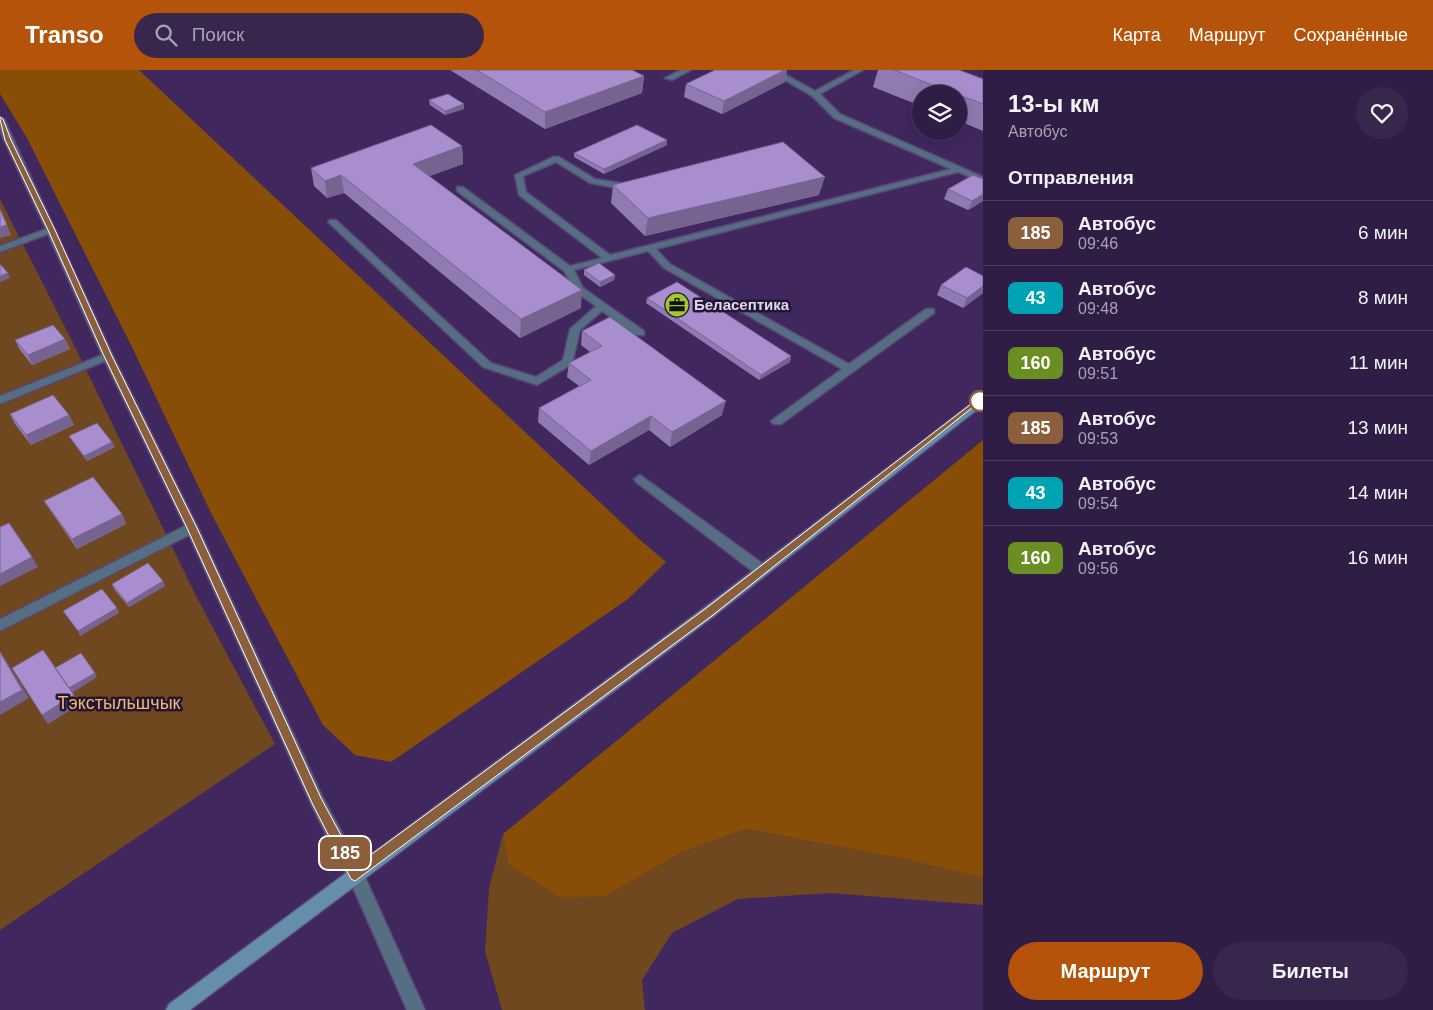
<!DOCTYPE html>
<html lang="ru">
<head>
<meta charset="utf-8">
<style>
  :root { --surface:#301d46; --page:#38264d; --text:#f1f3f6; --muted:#a8a2b3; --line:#4b3b5f; --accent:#b45309 }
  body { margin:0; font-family:Arial,sans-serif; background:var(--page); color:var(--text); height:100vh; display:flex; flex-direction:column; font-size:19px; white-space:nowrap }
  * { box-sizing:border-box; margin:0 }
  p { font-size:16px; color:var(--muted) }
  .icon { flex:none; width:28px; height:28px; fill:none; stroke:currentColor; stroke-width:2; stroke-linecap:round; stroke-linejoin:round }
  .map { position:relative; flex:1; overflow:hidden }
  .sheet { display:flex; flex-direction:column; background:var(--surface); width:450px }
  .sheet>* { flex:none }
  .badge { padding:0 10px; border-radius:8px; font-size:18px; line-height:32px }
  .controls { position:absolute; left:912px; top:15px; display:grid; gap:10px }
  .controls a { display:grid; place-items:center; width:55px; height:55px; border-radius:50%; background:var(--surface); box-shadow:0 5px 20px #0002,0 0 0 1px var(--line); font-size:25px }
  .map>.badge { position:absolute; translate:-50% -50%; box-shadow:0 0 0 2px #fff }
  h2 { padding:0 25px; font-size:19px; line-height:45px }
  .round { display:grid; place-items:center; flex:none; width:52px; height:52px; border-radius:26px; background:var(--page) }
  .head { display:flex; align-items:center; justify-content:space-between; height:85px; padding:0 25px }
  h1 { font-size:24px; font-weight:600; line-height:38px }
  .cta { display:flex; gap:10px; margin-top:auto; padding:10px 25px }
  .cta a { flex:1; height:58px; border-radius:30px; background:var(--accent); color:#fff; font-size:20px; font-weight:600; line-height:58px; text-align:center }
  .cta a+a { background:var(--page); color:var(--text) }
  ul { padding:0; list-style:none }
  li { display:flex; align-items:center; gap:15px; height:65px; padding:0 25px; border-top:1px solid var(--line) }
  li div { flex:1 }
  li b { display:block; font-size:19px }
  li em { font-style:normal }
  li .badge { min-width:55px; font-weight:700; text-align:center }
  header { display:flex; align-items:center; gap:30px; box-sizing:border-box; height:70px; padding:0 25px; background:var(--accent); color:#fff }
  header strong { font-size:24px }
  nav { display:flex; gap:28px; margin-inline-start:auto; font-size:18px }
  .search { width:350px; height:45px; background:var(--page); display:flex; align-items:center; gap:12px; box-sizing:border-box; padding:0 18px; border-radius:28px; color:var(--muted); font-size:19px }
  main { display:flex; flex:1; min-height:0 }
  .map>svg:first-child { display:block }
  .green { fill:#704820 }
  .forest { fill:#884e07 }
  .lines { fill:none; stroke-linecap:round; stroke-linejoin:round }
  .service-casing { stroke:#5a4376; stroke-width:3 }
  .minor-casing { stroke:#5a4376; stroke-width:3 }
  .secondary-casing { stroke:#5a4376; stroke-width:3 }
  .service { fill:#556e82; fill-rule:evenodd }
  .minor { fill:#556e82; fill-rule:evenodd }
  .secondary { fill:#658dac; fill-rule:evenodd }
  .wall { fill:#907ab1 }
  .shaded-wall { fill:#766390 }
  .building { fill:#a88ece; stroke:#766390 }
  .line { fill:#8b5e3c; stroke:#fff }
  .stop-dot { fill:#fff; stroke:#8b5e3c; stroke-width:2.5 }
  .labels { text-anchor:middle; stroke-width:5; stroke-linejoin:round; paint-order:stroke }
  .far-poi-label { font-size:15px; font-weight:bold; fill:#e1d4f6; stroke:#221730; text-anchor:start }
  .park-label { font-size:18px; fill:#f7b477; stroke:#221730 }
</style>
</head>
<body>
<header>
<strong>Transo</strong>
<div class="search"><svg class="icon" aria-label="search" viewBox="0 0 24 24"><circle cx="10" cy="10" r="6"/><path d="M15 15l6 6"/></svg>Поиск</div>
<nav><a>Карта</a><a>Маршрут</a><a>Сохранённые</a></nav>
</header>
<main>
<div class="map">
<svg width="983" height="940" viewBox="0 0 983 940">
  <rect width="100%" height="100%" fill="#40275e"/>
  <path class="green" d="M0,129l75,148 121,249 79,148 -275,186z
    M746,759l163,31 74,18v27l-153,-12 -92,6 -66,34 -30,47 3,30h-143l-17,-59 4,-63 14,-54 5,30 98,32 76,-44z"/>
  <path class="forest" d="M0,0h139l499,468 28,24 -38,37 -237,163 -36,-7 -32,-30 -111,-210 -80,-168 -105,-209 -27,-44z
    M983,370v438l-74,-18 -163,-31 -64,23 -76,44 -47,1 -51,-33 -5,-30z"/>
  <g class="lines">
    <defs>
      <path id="service" d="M681,0h10l-19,10 -7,-2z
        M768,0h9l38,21 39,-21h9l-43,24 20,20 143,63v6l-25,-11 -302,77 14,15 179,100 77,-55h8v4l-153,111h-8l-2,-3 71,-52 -178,-101 -16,-17 -74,19 9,18 61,43v4h-8l-34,-24 -22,19 -8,34 -35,21 -54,-18 -155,-145 2,-2h6l155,143 45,14 27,-17 7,-31 26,-23 -20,-14 -12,-21 -107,-80v-4h6l107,79 32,-8 -83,-63 -4,-20 38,-18h6l36,22 32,5 4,3 -4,3 -37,-7 -34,-21 -33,14 3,16 84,63 341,-86 -117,-51 -22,-22z
        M640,405l126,91 1,4 -1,4h-10l-120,-92 -2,-3z
        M355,796l6,2 64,142h-18l-60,-136 2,-6z"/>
      <path id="minor" d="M0,47l4,2 109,237 85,172 124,268 39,72 2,6 -2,6 -6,2 -6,-2 -37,-74 -123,-271 -189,96v-12l185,-93 -80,-165 -105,43v-8l102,-41 -54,-121 -48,18v-6l46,-17 -42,-89 -4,-11z"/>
      <path id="secondary" d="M983,325v10l-269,211 -524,394h-24l3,-6 535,-396z"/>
    </defs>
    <use href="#service" class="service-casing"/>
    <use href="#minor" class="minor-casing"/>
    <use href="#secondary" class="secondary-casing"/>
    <use href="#service" class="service"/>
    <use href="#minor" class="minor"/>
    <use href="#secondary" class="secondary"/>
  </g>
  <path class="wall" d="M450,0h182l12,6 -2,17 -97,36z
    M715,0h72l-2,12 -63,32 -38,-17 2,-13z
    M878,0h81l24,9v52l-24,-10v-27h-38v12l-48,-19z
    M429,30l35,9 -19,6 -15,-10z
    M667,75l-63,29 -30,-17v-4z
    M462,76l1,18 -34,12 152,132 -61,30 -176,-145 -17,5 -13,-12 -3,-18z
    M983,109v22l-15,9 -24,-11 4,-10z
    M613,115l206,10 -174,41 -34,-33z
    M584,200l31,5 -1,5 -14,7 -16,-12z
    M983,206v17l-20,15 -26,-13 4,-10z
    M647,228l144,58 -1,6 -31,18 -113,-77z
    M582,261l140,84 -52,32 -21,-17 -60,35 -51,-43 1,-14 40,-22 -12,-9 2,-14 21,-11 -9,-7z
    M65,269l5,10 -38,16 -12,-15 -5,-10z
    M10,344l59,1 5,10 -43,20 -16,-21z
    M69,366l46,11 -28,14 -15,-20z
    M44,431l78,13 4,10 -49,25 -27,-39z
    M112,514l53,2 -36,21 -15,-18z"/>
  <path class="shaded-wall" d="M785,0h2l-2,12 -63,32 2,-13z
    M644,6l-2,17 -97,36v-17z
    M464,34v5l-19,6v-4z
    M667,70v5l-63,29v-5z
    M462,76l1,18 -49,18 -1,-18z
    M341,105l3,18 -17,5 -2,-17z
    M825,107l-6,18 -174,41 3,-18z
    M983,124v7l-15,9 4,-9z
    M7,155l4,10 -11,3v-11z
    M8,203l2,5 -10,4v-6z
    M615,205l-1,5 -14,7v-5z
    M983,216v7l-20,15 4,-10z
    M582,220l-1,18 -61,30 1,-19z
    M65,269l5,10 -38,16 -4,-10z
    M791,286l-1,6 -31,18 2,-5z
    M726,331l-4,14 -52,32 2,-15z
    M69,345l5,10 -43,20 -5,-10z
    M651,346l-2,14 -60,35 2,-14z
    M112,372l3,5 -28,14 -3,-5z
    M122,444l4,10 -49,25 -5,-10z
    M32,487l6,10 -38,19v-12z
    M163,511l2,5 -36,21 -2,-4z
    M117,538l2,5 -39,23 -2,-5z
    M0,581l29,47 -29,17z
    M95,603l2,4 -25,16 -3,-5z
    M74,625l6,9 -32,20 -6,-9z"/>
  <path class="building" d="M477,0h155l12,6 -99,36z
    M715,0h70l-61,31 -38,-17z
    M894,0h65l24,9v25l-24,-9v-1h-4z
    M448,24l16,10 -19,7 -16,-11z
    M431,55l31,21 -49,18 169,126 -61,29 -180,-144 -16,6 -14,-13z
    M637,55l30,15 -63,29 -30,-16z
    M783,72l42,35 -177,41 -35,-33z
    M973,105l10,4v15l-11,7 -24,-12z
    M0,139l7,16 -7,2z
    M599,193l16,12 -15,7 -16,-12z
    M0,194l8,9 -8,3z
    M966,197l17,9v10l-16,12 -26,-13z
    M677,212l114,74 -30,19 -114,-77z
    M610,247l116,84 -54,31 -21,-16 -60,35 -52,-43 52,-28 -22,-17 33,-17 -20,-15z
    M53,255l12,14 -37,16 -13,-15z
    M53,325l16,20 -43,20 -16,-21z
    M97,353l15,19 -28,14 -15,-20z
    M93,407l29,37 -50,25 -28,-38z
    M9,453l23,34 -32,17v-47z
    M148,493l15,18 -36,22 -15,-19z
    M102,519l15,19 -39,23 -15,-20z
    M43,580l31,45 -32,20 -30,-47z
    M0,582l22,38 -22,12z
    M81,583l14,20 -26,15 -14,-20z"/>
  <path class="line" d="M0,47l3,2 8,21 44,90 57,126 85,172 124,270 36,67 348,-256 275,-212 3,-1v3l-270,216 -358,266 -4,-2 -38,-74 -126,-277 -83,-172 -56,-126 -43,-90 -5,-21z"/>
  <defs>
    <symbol id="office-disc" viewBox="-11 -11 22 22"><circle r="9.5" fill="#a3c926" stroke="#221730"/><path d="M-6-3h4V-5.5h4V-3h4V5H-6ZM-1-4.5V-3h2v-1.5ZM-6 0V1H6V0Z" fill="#111"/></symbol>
  </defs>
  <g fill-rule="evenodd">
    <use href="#office-disc" x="663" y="221" width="28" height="28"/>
  </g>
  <circle class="stop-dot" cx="980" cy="331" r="10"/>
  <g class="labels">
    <g class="far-poi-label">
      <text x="694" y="240">Беласептика</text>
    </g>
    <g class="park-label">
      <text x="119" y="639">Тэкстыльшчык</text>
    </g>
  </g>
</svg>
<div class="controls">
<a><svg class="icon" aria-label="layers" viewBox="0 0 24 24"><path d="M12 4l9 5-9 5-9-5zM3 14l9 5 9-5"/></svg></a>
</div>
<b class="badge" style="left:345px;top:783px;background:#8b5e3c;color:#fff">185</b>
</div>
<section class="sheet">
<div class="head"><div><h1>13-ы км</h1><p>Автобус</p></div><a class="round"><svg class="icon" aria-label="heart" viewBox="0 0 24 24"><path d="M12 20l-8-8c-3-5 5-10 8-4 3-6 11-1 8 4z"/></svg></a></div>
<h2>Отправления</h2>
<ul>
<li><span class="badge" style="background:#8b5e3c;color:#fff">185</span><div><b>Автобус</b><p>09:46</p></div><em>6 мин</em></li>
<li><span class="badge" style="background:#00a3b4;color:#fff">43</span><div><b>Автобус</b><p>09:48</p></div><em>8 мин</em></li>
<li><span class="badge" style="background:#6b8e23;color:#fff">160</span><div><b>Автобус</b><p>09:51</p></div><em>11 мин</em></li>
<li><span class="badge" style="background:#8b5e3c;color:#fff">185</span><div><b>Автобус</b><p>09:53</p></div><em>13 мин</em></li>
<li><span class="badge" style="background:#00a3b4;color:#fff">43</span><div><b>Автобус</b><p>09:54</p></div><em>14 мин</em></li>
<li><span class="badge" style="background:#6b8e23;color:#fff">160</span><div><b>Автобус</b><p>09:56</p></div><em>16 мин</em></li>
</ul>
<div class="cta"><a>Маршрут</a><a>Билеты</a></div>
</section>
</main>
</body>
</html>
